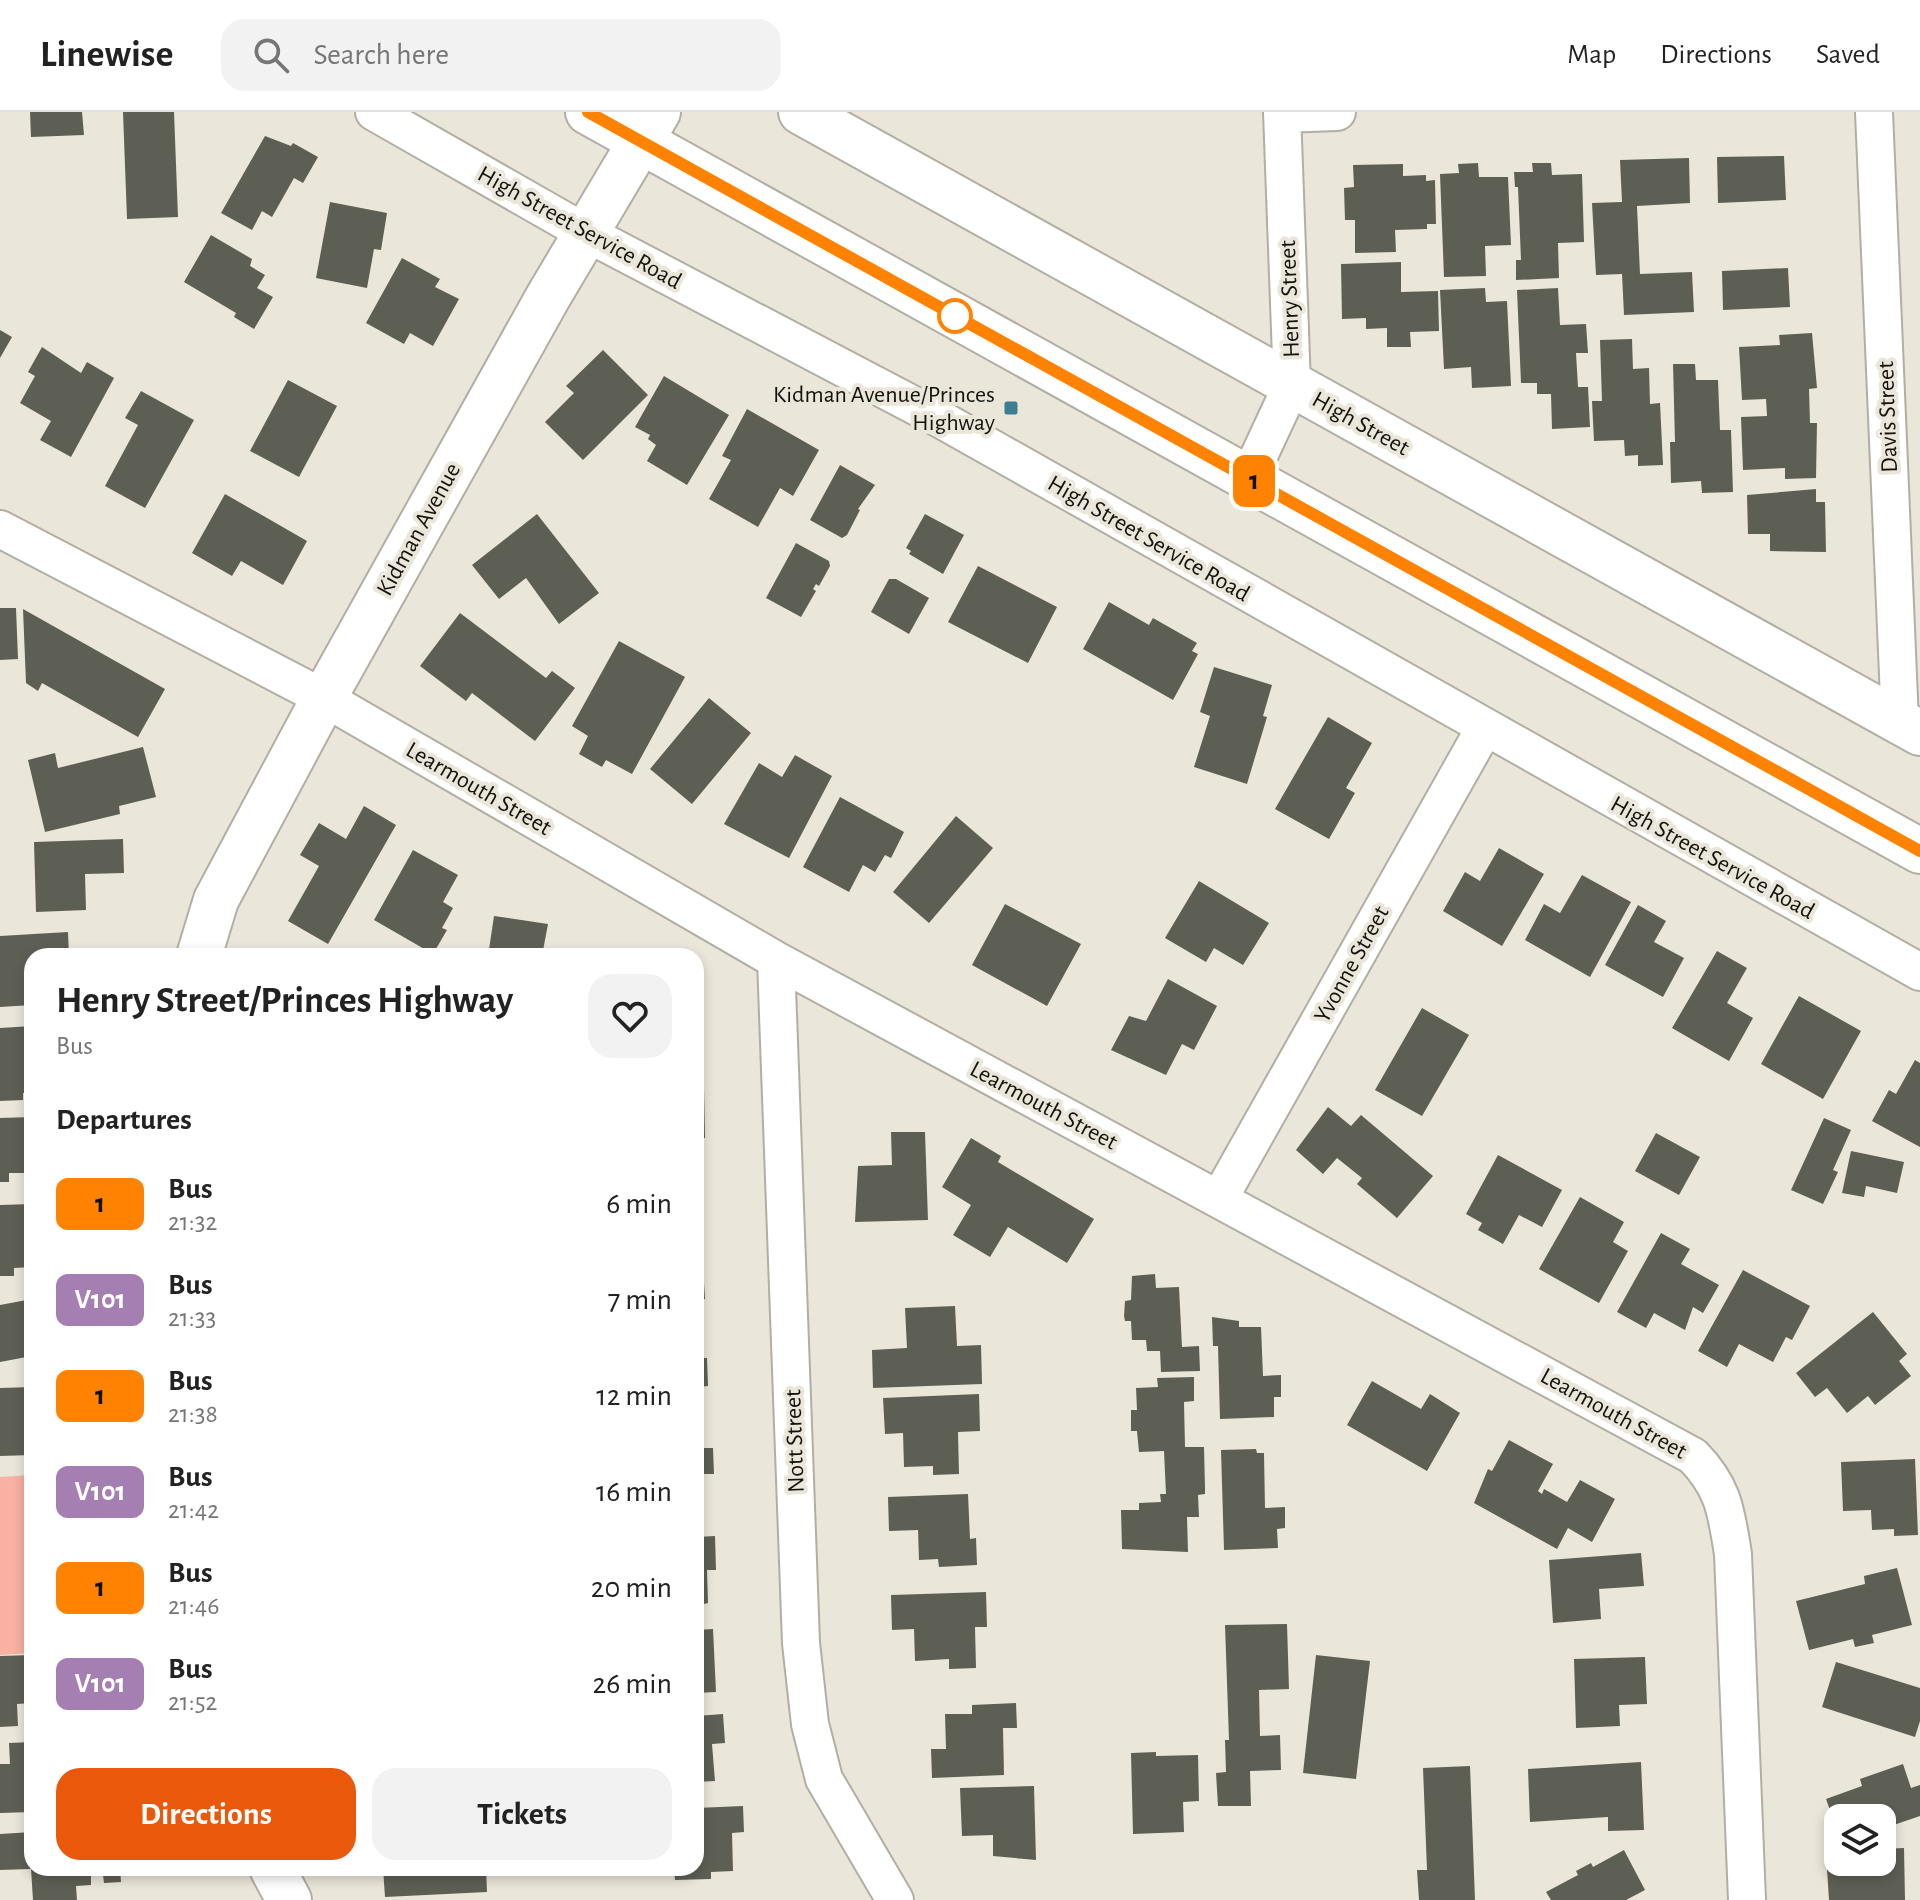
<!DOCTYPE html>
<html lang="en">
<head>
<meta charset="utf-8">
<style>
  :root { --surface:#fff; --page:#f2f2f2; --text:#222; --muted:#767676; --line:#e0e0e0; --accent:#ea580c }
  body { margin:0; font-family:"Alegreya Sans",sans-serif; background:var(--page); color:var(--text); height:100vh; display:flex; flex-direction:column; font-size:30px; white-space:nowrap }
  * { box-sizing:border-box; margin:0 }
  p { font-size:26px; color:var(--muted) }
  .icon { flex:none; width:44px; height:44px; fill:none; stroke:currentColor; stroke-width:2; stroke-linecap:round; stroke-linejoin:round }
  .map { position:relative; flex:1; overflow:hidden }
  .sheet { position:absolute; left:24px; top:836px; width:680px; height:928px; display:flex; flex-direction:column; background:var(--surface); border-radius:24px; box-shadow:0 4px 12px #0003 }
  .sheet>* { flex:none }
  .badge { padding:0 16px; border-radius:12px; font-size:28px; line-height:52px }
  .fabs { position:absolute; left:1824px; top:1692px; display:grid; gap:16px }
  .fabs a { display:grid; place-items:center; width:72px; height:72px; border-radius:16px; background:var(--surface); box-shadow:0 4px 12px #0003; font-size:40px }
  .map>.badge { position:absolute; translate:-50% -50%; box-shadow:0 0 0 4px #fff }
  h2 { padding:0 32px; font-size:30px; line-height:72px }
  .round { display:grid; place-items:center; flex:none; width:84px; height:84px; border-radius:24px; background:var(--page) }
  .head { display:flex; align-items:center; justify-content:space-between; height:136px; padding:0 32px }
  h1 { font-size:38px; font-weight:700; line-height:60px }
  .cta { display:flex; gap:16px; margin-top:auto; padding:16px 32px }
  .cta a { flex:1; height:92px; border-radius:24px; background:var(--accent); color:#fff; font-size:32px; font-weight:700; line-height:92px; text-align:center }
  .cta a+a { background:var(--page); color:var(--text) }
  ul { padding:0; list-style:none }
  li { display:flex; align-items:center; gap:24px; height:96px; padding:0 32px }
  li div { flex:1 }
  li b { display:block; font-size:30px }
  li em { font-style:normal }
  li .badge { min-width:88px; font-weight:700; text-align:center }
  header { display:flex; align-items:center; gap:48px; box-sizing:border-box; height:112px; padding:0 40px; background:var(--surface); border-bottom:2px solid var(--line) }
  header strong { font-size:38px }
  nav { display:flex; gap:44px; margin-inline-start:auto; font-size:28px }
  .search { width:560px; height:72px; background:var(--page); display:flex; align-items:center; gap:20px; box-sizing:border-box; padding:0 28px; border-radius:24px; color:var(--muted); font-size:30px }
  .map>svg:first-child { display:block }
  .green { fill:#f8b1a2 }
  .building { fill:#5e5f54 }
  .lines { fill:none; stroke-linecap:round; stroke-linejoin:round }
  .minor-casing { stroke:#b3aea3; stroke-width:40 }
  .tertiary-casing { stroke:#b3aea3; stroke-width:48 }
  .trunk-casing { stroke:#b3aea3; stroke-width:48 }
  .minor { stroke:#fff; stroke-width:36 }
  .tertiary { stroke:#fff; stroke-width:44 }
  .trunk { stroke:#fff; stroke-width:44 }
  .line-casing { stroke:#fff; stroke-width:18 }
  .line { stroke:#ff8200; stroke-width:12 }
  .stop-dot { fill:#fff; stroke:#ff8200; stroke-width:4 }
  .poi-dot { fill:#3d7f90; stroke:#ebe6da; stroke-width:3 }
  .labels { text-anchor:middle; stroke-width:8; stroke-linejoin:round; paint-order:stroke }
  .street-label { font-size:24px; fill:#13110d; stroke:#ebe6da }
  .poi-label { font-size:24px; fill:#13110d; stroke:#ebe6da; text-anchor:end }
</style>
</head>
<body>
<header>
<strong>Linewise</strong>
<div class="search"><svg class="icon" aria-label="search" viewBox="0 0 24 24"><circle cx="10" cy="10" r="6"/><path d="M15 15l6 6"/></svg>Search here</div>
<nav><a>Map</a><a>Directions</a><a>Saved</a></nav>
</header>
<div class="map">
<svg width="1920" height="1788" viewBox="0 0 1920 1788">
  <rect width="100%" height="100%" fill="#ebe6da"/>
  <path class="green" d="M32,1363v178l-32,2v-178z"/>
  <path class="building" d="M30,0h52l2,23 -53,2z
    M123,0h51l4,105 -51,2z
    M265,24l26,10 2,-3 25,14 -15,26 -9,-5 -22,39 -10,-6 -10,19 -31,-17z
    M1784,44l2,44 -68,3 -1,-46z
    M1689,46l1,45 -53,3 3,68 52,-2 2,40 -70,3 -2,-41 -26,1 -4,-72 30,-1 -2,-42z
    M1478,51l1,14h29l3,68 -26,1 1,30 -42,1 -4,-103 19,-1 -1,-9z
    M1532,51h19l1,12 30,-1 2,68 -26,1 1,35 -43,2v-20h5l-3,-73h-3l-1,-15h19z
    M1403,52v12l23,-1v6l9,-1 1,44h-9v5l-32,1 1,22 -41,1v-33h-10l-1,-32 10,-1 -1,-22z
    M330,90l57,11 -6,37 -7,-1 -7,39 -51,-10z
    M211,123l41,24 -2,7 15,9 -8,13 16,9 -19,32 -20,-12 2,-4 -52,-31z
    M402,146l38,21 -5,8 24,12 -26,47 -23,-13 -6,11 -38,-21z
    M1401,150v30l37,-1 1,40 -29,1 1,15h-24v-19l-21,1v-11l-24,1 -1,-55z
    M1788,156l2,39 -67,3 -1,-39z
    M1485,176l1,14 21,-1 4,85 -39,2 -1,-21 -27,2 -4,-79z
    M1558,176l2,37 26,-1 2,29h-12l2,34h10l2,40 -38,2 -1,-35h-14v-11h-16l-4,-93z
    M0,218l12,7 -12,21z
    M1812,221l5,55 -8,1 1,34h7l-1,55 -31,1v-11l-42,2 -2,-53 26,-1 -1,-17 -24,1 -3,-53 41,-2 -1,-10z
    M1632,227l1,30 16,-1 1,36 10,-1 3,62 -25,1v-11l-13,1 -1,-16 -30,1 -2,-40h10l-2,-61z
    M42,235l39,26 6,-11 27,16 -43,79 -31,-17 11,-19 -31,-18 15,-27 -7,-4z
    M603,238l45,45 -65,65 -38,-38 29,-29 -8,-7z
    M1673,252h22l1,16h22l2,50h11l2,62 -31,1 -1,-12 -30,2 -1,-41h5z
    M664,264l65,39 -42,70 -40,-24 9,-16 -8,-6 2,-4 -15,-8z
    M288,268l49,26 -38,71 -49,-26z
    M141,279l53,29 -49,88 -40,-22 33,-61 -13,-7z
    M747,297l72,41 -26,46 -13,-8 -22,39 -49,-28 22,-39 -9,-4z
    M840,353l35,20 -17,24 2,1 -13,25 -5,3 -32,-18z
    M1816,377v13h9l1,50 -56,-1v-17h-22l-1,-39z
    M225,382l82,47 -24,44 -42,-24 -9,15 -40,-23z
    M537,402l62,79 -40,31 -33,-46 -27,21 -27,-34z
    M925,402l39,21 -21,39 -34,-20 2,-3 -5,-3z
    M796,431l33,18 1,5 -11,20 -3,-2 -3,5 3,2 -15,26 -35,-19z
    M978,454l79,41 -29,56 -80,-41z
    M889,467h7l33,19 -20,36 -38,-22z
    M1109,490l40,23 4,-7 44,25 -5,8 6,3 -25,46 -90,-51z
    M0,496h16l2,51 -18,1z
    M23,497l142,80 -27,48 -96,-54 -4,8 -12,-8z
    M460,501l86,65 6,-7 23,17 -40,53 -63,-48 -6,8 -46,-35z
    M619,529l66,36 -53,97 -26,-14 -4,7 -23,-13 9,-18 -16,-10z
    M1214,555l58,18 -9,31 4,1 -20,67 -53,-17 16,-51 -10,-4z
    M709,586l42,35 -59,71 -42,-35z
    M1328,605l44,26 -26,45 9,5 -26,46 -54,-30z
    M143,635l13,50 -37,9 1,8 -75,18 -17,-72 27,-7 3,15z
    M795,643l37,21 -43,82 -65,-34 35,-61 23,14z
    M840,685l64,35 -13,26 -6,-3 -10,17 -12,-7 -14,27 -46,-25z
    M364,694l32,19 -68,119 -40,-23 31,-55 -19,-11 19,-32 27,16z
    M956,704l37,32 -64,75 -36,-31z
    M123,727l1,34 -39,1 1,36 -50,2 -2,-70z
    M1499,736l45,26 -42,72 -59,-35 22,-39 15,9z
    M413,738l45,25 -15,27 10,6 -11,20 5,2 -14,24 -59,-34z
    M1582,763l49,27 -41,75 -65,-37 19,-36 16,9z
    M1199,769l70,42 -26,42 -29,-17 -8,14 -41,-24z
    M1005,792l76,40 -34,62 -75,-41z
    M1638,793l28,16 -12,21 30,16 -21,39 -58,-32z
    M494,804l54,8 -6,32h-54z
    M68,820l1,24h-37v49l-32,2v-71z
    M292,839v5h-53v-4z
    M1717,839l30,17 -20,35 26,15 -24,43 -57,-33z
    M1168,867l49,27 -23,44 -12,-6 -16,31 -55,-25 18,-34 17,5z
    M1799,884l62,35 -38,68 -62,-35z
    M1422,896l47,27 -47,81 -47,-26z
    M32,914v67h-9v7l-23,1v-73z
    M1915,948l5,3v84l-48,-26 17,-31 7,4z
    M696,977h8l1,49h-9z
    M1328,995l23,19 10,-11 72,61 -36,42 -40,-34 5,-6 -25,-20 -14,16 -27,-24z
    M32,1005l-3,56h-20v9h-9v-64z
    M1824,1006l27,12 -18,40 5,2 -15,32 -32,-14z
    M891,1020h34l3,88 -73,2 3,-56 34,-1z
    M1656,1021l44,24 -21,38 -44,-24z
    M971,1026l30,18 -3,6 96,57 -27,44 -59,-36 -18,30 -37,-22 18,-30 -29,-18z
    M1851,1039l53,11 -7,31 -31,-7 -2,11 -22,-4z
    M1498,1043l64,35 -20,37 -23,-12 -16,29 -25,-14 4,-7 -16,-9z
    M696,1065h7l1,30 -8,1z
    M1580,1085l44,25 -11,20 15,9 -29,52 -60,-34z
    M32,1092v63l-18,1v8h-14v-71z
    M1661,1121l29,16 -9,15 38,21 -16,28 -10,-6 -8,23 -31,-17 -8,15 -29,-16z
    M696,1154h7l2,33 -9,1z
    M1743,1158l67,36 -18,34 -6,-3 -13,25 -34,-18 -12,23 -29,-16z
    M1155,1162l1,14 23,-1 3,60 17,-1 1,25 -39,1 -1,-21h-13l-1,-11h-14l-1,-19h-6l-1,-5 1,-15 6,-1 1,-24z
    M32,1187v57l-32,6v-57z
    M955,1194l2,40 24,-1 1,39 -109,4 -1,-38 35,-2 -2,-40z
    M1873,1200l34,42 -8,7 12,15 -36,29 -7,-9 -21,17 -20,-25 -12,9 -19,-24z
    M1212,1205l27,4v6h22l2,49 18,-1v22h-7v20l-54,2 -2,-73h-5z
    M696,1246h11l1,28 -9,1v36h-3z
    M1194,1265v24l-10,1 1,45h19l1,42v5l-7,1 1,22h-12l1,35 -66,-3 -1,-39h18v-7l22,-1 -1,-8h6l-2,-43 -25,1 -2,-21h-6v-21h6l-1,-22 22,-1 -1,-9z
    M1372,1269l49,28 9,-15 30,19 -33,58 -80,-46z
    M32,1275v68l-32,1v-68z
    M979,1282l1,37 -22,1 1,42 -26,1v-9l-29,1 -1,-34 -18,1 -2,-36z
    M1509,1328l44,24 -15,27 4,3 2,-5 23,13 13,-22 35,19 -23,43 -24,-14 -11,21 -83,-46 14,-34 4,2z
    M696,1336h17l1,26h-15l1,37h-4z
    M1256,1337l1,4h7l1,55 20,-1v21l-8,1 1,19 -54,2 -3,-100z
    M1915,1347l3,76 -24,1v-7l-22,1 -1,-20 -28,1 -2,-49z
    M968,1382l2,45 6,-1 1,27 -38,2 -1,-8 -19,1 -1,-30 -29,1 -1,-34z
    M715,1424l1,34h-9l1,33 -12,3v-69z
    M1641,1441l3,33 -45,3 2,30 -48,4 -4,-63z
    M1897,1456l15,57 -40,10 2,8 -19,4 -2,-8 -44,11 -13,-49 69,-17 -1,-8z
    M986,1480l1,35h-12l1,41 -27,1v-10l-34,2 -1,-32 -22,1 -1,-35z
    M1287,1512l2,65 -30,1 1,46 20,-1 1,35 -31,1 1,35h-33l-2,-33 10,-1 -1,-32h4l-4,-115z
    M713,1517l3,63 -20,1v-63z
    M32,1543v48l-15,1 1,22 -18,1v-71z
    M1316,1543l54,6 -14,118 -53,-6z
    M1645,1545l2,47 -28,1 1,21 -44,2 -2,-69z
    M1836,1550l84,26v33l-5,16 -93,-30z
    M1016,1591l1,25h-14l1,47 -72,3 -1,-29h15l-1,-35h27v-9z
    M723,1602l2,29 -13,1 3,37 -19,1v-66z
    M32,1630v70l-32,1v-49h10l-1,-21z
    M1156,1640v4l42,-1 1,46 -16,1 1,30 -51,2 -2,-81z
    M1641,1650l3,68 -36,1v-14l-78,5 -2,-53z
    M1903,1652l8,24 9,-3v31l-38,13v-11h-44v14l-12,-33 36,-13 -2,-7z
    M1470,1654l5,134h-56l-2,-30h10l-4,-102z
    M1034,1674l2,74 -43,-4v-21l-31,1 -2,-48z
    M743,1694l1,26 -12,1 1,38 -22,1v7l-36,1 -1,-12h22v-60z
    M32,1720v36h88l1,14 -17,1 -1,-8 -12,1v9l-15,1 1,14h-44l-2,-31 -31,1v-36z
    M1904,1736l1,52h-76l-2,-31 8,1 -1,-19h4v11h44v-13z
    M1624,1738l21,40 -19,10h-75l-5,-8 32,-17 -2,-4 15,-8 2,4z
    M383,1756h103l1,24 -102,5z"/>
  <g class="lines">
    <defs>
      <path id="minor" d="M374,0l212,121 356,187 978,552
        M1874,0l26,610
        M1282,2l55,-2
        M1249,365l43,-92 -10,-273
        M0,417l324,169 452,262 917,496c31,32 33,55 40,98l14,346
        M776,848l25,683 9,81 14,55 71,121
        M1219,1087l265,-470"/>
      <path id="tertiary" d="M199,844l17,-56 108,-202 224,-401 110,-185
        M272,1756l17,32"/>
      <path id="trunk" d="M588,0l1332,739
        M801,0l1119,621"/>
    </defs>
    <use href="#minor" class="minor-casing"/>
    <use href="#tertiary" class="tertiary-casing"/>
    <use href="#trunk" class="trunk-casing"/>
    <use href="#minor" class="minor"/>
    <use href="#tertiary" class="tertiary"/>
    <use href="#trunk" class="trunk"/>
  </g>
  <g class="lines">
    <defs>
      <path id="line" d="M588,0l1332,739"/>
    </defs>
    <use href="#line" class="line-casing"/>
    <use href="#line" class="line"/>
  </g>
  <circle class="stop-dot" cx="955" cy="204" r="16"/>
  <rect class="poi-dot" x="1003" y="288" width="16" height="16" rx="4"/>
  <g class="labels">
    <g class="street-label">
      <text transform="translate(580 115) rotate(29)" y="8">High Street Service Road</text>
      <text transform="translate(1289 187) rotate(-92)" y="8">Henry Street</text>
      <text transform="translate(1887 305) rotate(-92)" y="8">Davis Street</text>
      <text transform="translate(1361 311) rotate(29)" y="8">High Street</text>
      <text transform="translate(418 417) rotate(-61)" y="8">Kidman Avenue</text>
      <text transform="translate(1149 426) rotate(30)" y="8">High Street Service Road</text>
      <text transform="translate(479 676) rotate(30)" y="8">Learmouth Street</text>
      <text transform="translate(1713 745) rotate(29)" y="8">High Street Service Road</text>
      <text transform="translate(1351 852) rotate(-61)" y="8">Yvonne Street</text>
      <text transform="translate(1044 993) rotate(28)" y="8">Learmouth Street</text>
      <text transform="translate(1614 1301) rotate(29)" y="8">Learmouth Street</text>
      <text transform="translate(794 1329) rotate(-92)" y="8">Nott Street</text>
    </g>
    <g class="poi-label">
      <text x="995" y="290">Kidman Avenue/Princes<tspan x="995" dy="28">Highway</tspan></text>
    </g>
  </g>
</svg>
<div class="fabs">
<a><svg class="icon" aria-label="layers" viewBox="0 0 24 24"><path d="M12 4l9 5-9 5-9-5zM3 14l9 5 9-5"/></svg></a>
</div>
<b class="badge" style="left:1254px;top:369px;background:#ff8200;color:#111">1</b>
<section class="sheet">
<div class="head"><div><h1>Henry Street/Princes Highway</h1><p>Bus</p></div><a class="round"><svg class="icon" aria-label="heart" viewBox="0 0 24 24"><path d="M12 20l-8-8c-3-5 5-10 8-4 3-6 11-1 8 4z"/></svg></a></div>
<h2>Departures</h2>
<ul>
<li><span class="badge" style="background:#ff8200;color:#111">1</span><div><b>Bus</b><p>21:32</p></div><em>6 min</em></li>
<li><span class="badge" style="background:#a57fb2;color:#fff">V101</span><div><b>Bus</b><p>21:33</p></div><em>7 min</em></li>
<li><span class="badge" style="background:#ff8200;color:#111">1</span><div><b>Bus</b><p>21:38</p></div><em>12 min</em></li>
<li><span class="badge" style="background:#a57fb2;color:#fff">V101</span><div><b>Bus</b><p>21:42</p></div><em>16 min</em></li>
<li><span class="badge" style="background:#ff8200;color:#111">1</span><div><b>Bus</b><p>21:46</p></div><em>20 min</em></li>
<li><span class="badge" style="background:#a57fb2;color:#fff">V101</span><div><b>Bus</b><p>21:52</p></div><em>26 min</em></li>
</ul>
<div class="cta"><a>Directions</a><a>Tickets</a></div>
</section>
</div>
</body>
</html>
